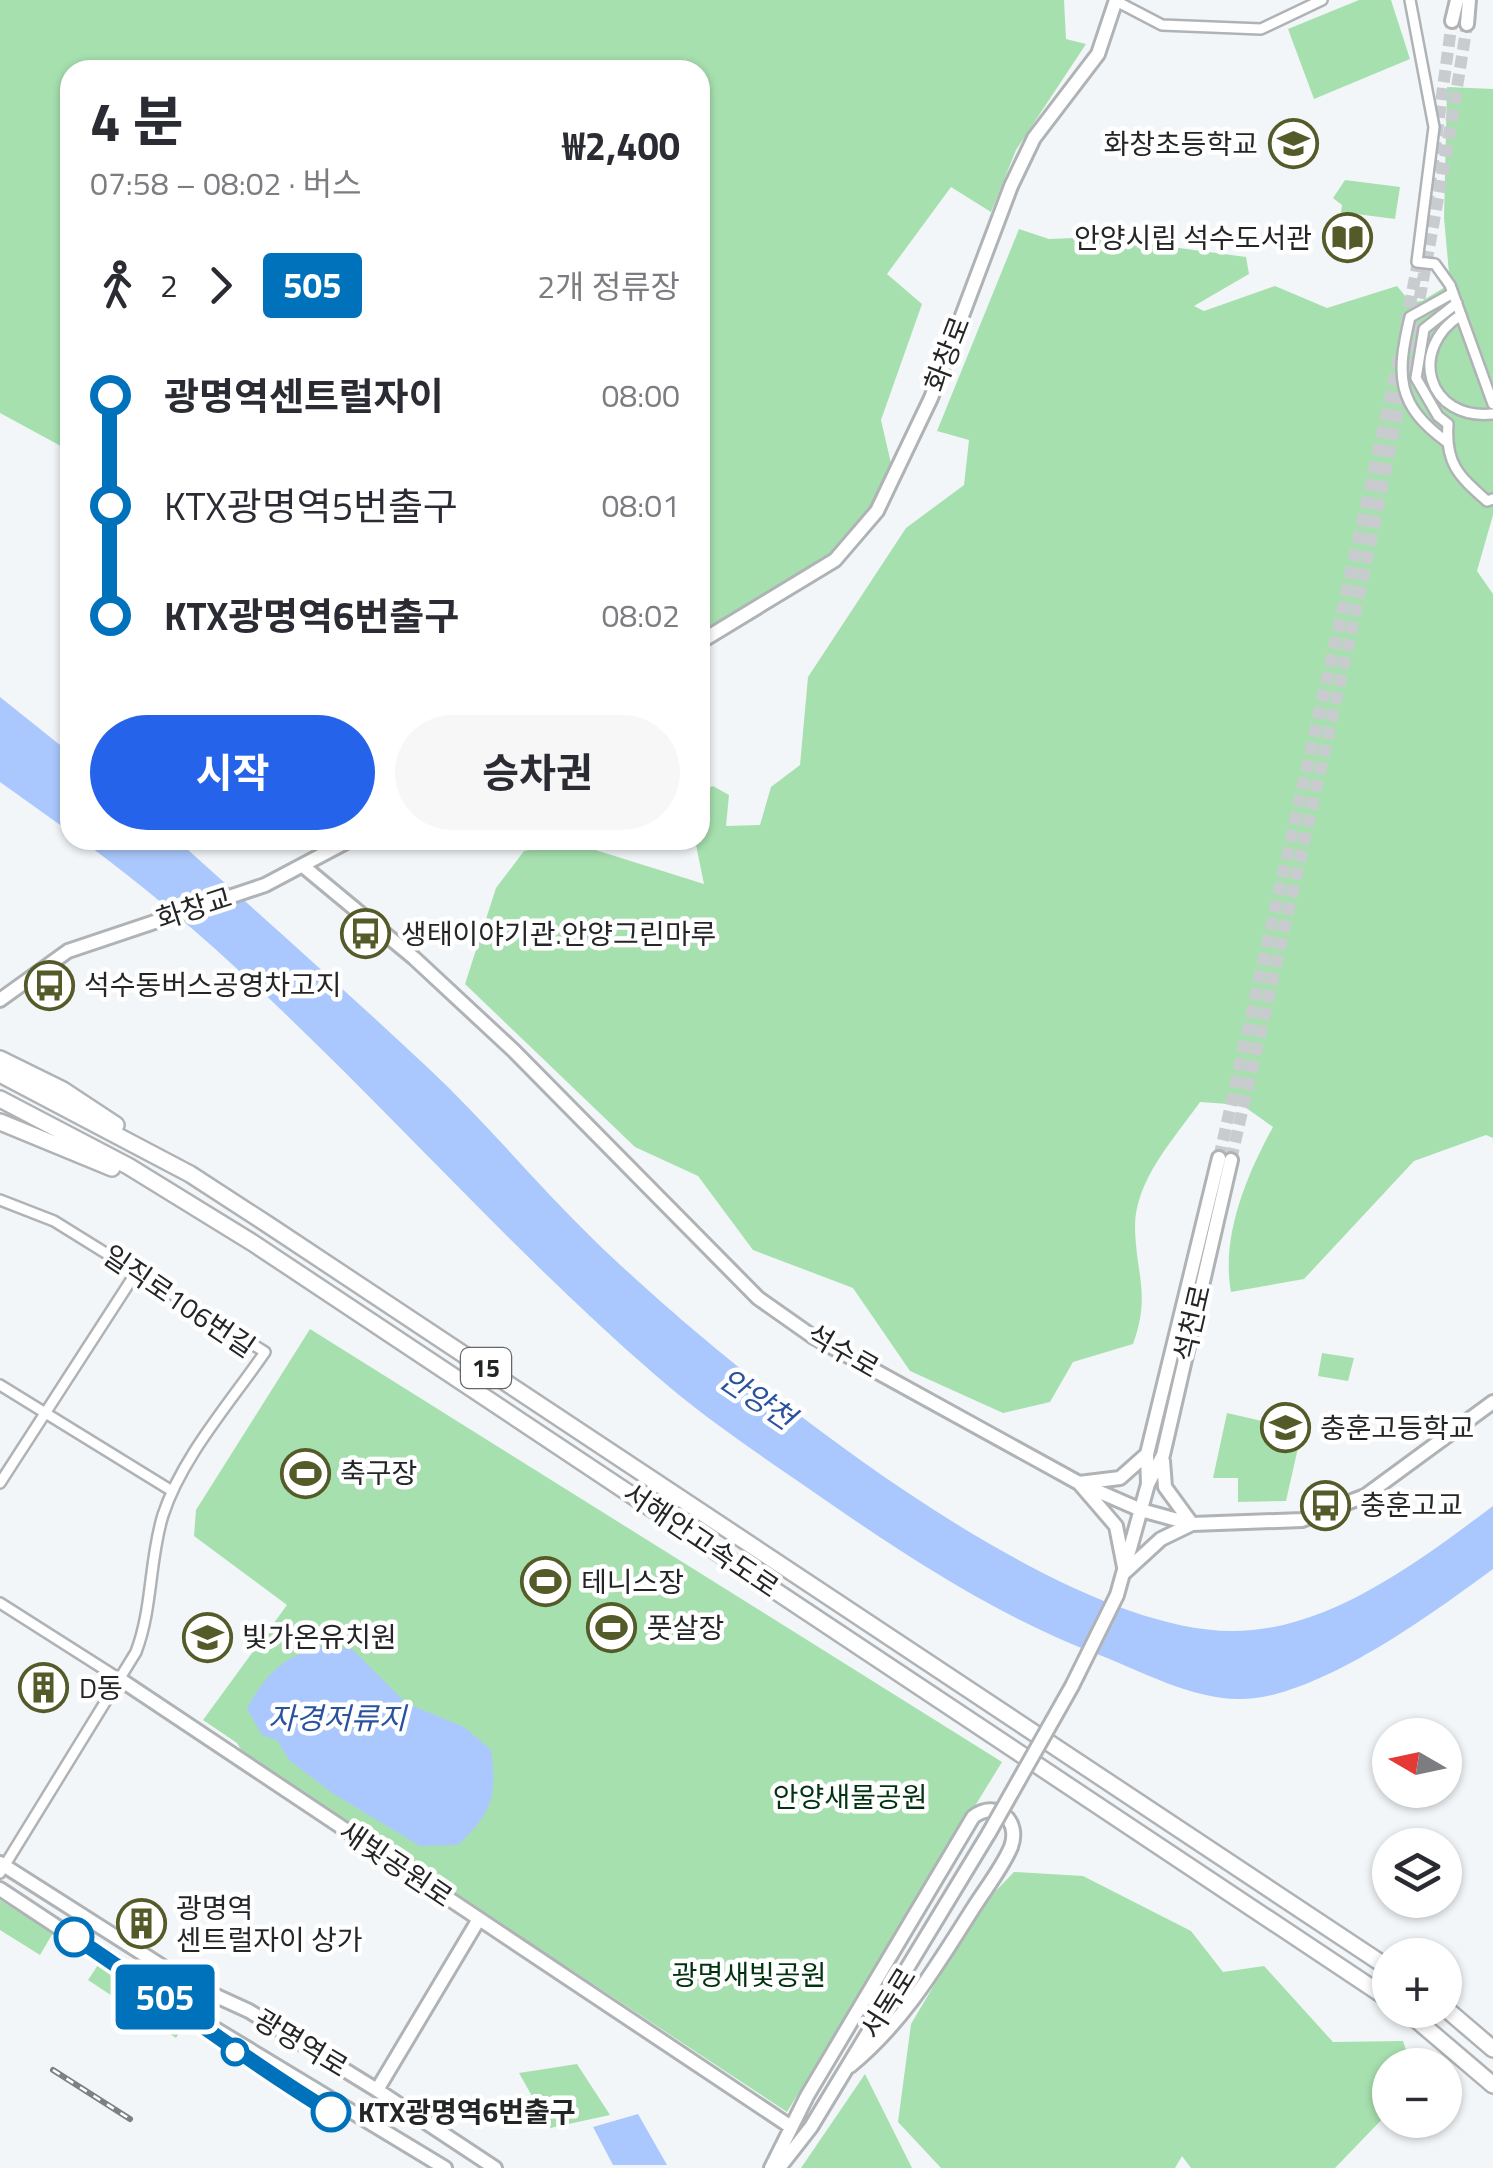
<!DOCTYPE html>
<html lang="ko">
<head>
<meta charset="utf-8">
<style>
  :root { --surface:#fff; --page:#f7f7f7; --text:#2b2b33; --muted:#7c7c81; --accent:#2563eb }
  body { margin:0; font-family:"Titillium Web","Noto Sans KR",sans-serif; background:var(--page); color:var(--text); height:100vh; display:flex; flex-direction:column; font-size:38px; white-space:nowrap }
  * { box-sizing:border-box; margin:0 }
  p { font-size:32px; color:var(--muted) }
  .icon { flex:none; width:55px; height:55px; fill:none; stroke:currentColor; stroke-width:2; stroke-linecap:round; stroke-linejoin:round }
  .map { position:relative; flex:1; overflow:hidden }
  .drawer { position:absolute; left:60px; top:60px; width:650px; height:790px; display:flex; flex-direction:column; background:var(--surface); border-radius:30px; box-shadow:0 2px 8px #0004 }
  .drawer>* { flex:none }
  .badge { padding:0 20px; border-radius:8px; font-size:35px; line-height:65px }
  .needle { width:65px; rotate:279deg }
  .controls { position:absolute; left:1372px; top:1718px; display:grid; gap:20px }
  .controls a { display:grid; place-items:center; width:90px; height:90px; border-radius:50%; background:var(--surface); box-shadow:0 2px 8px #0004; font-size:50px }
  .map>.badge { position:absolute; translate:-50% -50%; box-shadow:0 0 0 5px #fff }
  .legs { display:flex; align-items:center; gap:15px; height:110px; padding:0 30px; font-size:32px }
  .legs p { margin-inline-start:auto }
  .headline { display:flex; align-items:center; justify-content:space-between; height:170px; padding:0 30px }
  h1 { font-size:55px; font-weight:700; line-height:75px }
  .action { display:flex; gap:20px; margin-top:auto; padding:20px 30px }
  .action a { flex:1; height:115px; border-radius:60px; background:var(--accent); color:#fff; font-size:40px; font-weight:700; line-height:115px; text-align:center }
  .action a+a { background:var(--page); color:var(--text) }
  ul { padding:0 30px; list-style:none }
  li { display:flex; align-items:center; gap:35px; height:110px; font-size:38px }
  li i { display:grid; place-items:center; width:15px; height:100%; margin:0 12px; background:currentColor }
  li i::after { content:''; width:25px; height:25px; margin:-12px; border:8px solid; border-radius:50%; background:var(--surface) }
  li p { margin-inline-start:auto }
  li:first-child i { background:linear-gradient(#0000 50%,currentColor 0) }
  li:last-child i { background:linear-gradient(currentColor 50%,#0000 0) }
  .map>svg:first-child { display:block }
  .green { fill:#a7e0af }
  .water { fill:#aac8fd }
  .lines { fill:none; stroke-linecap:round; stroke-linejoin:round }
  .secondary-tunnel { stroke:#c9ccce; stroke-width:12; stroke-dasharray:12 6; stroke-linecap:butt }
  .street-casing { stroke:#b0b3b6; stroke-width:14 }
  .secondary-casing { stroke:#b0b3b6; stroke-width:18 }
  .highway-casing { stroke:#b0b3b6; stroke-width:20 }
  .street { stroke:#fff; stroke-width:9 }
  .secondary { stroke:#fff; stroke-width:12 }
  .highway { stroke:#fff; stroke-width:15 }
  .rail-casing { stroke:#7e8081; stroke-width:6 }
  .rail { stroke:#fff; stroke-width:2.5; stroke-dasharray:8; stroke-linecap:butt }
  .secondary-bridge-casing { stroke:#b0b3b6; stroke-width:18; stroke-linecap:butt }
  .secondary-bridge { stroke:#fff; stroke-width:12 }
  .line-1-casing { stroke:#fff; stroke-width:22 }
  .line-1 { stroke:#0072bc; stroke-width:15 }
  .stop-1-dot { fill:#fff; stroke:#0072bc; stroke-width:5 }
  .labels { text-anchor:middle; stroke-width:9; stroke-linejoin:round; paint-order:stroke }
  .shield { fill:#fff; stroke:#666667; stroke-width:2.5 }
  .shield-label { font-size:25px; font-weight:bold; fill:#242526 }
  .poi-label { font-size:28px; fill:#242526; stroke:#fff; text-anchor:start }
  .street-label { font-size:28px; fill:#242526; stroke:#fff }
  .park-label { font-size:28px; fill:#013311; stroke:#fff }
  .stop-label { font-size:28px; font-weight:bold; fill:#242526; stroke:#fff; text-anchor:start }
  .water-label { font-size:30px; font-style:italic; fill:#2a539f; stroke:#fff }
</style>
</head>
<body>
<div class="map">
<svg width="1493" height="2168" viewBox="0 0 1493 2168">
  <rect width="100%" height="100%" fill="#f2f6f8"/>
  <path class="green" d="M0,0h1064l2,39 20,5 -70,106 -25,62 -40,-25 -64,87 35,30 -41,116 12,52 -33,55 -28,30 -132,83v-570h-630v381l-70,-38z
    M1359,0h32l19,59 -96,40 -26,-70z
    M1447,87l46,2v426l-16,56 16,23v544l-7,-3 -72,26 -110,118 -73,13c-10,-55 15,-116 42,-165l-31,-22 -42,-3c-26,37 -65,78 -65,125 1,48 16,68 -2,117l-60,18 -23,40 -47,11 -93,-42 -57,-83 -100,-38 -55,-74 -63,-29 -170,-163 31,-96 28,-37 46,-9 134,42 -9,-44h5v-49l13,-5 16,9 -3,31 34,-1 11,-38 29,-22 8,-88 98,-149 58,-43 5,-45 -32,-9 82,-202 30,10 48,-2 149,20 3,17 -55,32 10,5 71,-25 52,22 70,-22 13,16 12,-1 28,-17 -6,-66z
    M1345,180l55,7 -5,32 -54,-7 1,-7 -9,-7z
    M310,1329l692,433 -215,350 -544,-359 -6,-10 -34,-23 84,-115 -93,-69 2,-26z
    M1322,1353l32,5 -6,23 -30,-5z
    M1227,1413l75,17 -16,71 -48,1v-24h-25z
    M1014,1872l69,4 108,55 32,41 41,-6 69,76 70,-1 8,24h-21v46l-55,57h-144l-9,-12 -7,12h-234l-43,-46 13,-98 70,-118z
    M0,1900l53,33 -13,22 -40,-25z
    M98,1965l88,57 -10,16 -88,-58z
    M577,2064l33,51 -60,13 -31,-55z
    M865,2074l47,94h-111z"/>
  <path class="water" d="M0,697l70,56v79l-70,-50z
    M81,840h96c83,75 167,149 249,226 60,56 112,120 171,177 130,125 451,387 634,388 97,1 188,-70 262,-125v63c-61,45 -178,131 -254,130 -48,0 -98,-28 -142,-45 -90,-34 -174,-87 -253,-141 -64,-45 -132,-88 -191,-140 -197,-171 -360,-379 -572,-533z
    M316,1647l36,2 54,54 58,24 27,23c6,46 2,62 -33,95l-38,1 -88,-53 -43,-33 -12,-20 -15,-5 -15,-26c18,-34 33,-49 69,-62z
    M638,2114l29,51h-54l-20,-38z"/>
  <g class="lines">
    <path class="secondary-tunnel" d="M1427,207l25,-186
      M1406,325l14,-74
      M1219,1158l182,-808
      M1231,1160c86,-377 177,-753 236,-1136"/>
    <defs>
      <path id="street" d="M1410,0l24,127 -17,135 18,2 15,21 43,119
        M1116,1l46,24 99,4 61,-29
        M1457,303l-33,26 -8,49 22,38 10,8c-3,40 11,52 39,77l6,-2
        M1461,315c-54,34 -34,106 32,99
        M1447,442c-51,-37 -51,-66 -37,-125l43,-24
        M0,1200l54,21 211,131c-35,51 -83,105 -102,163 -14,45 -10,92 -27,137l-136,221
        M0,1385l172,106
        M0,1483l137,-212
        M0,1603l118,75"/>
      <path id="secondary" d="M1452,21l5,-21
        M1467,24l2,-24
        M700,642l135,-82 42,-49 54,-113 80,-212 23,-48 64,-84 18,-54
        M303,866l111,92 99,92 245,248 54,38 267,147 62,27 51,14 110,-4 63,-24 128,-94
        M0,1000l68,-49 197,-66 85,-45
        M1147,1454l-27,24 -41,5 37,43 9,46 36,-33 31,-15 -27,-37 -2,-26
        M1148,1484l-1,-30 72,-296
        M1117,1595l31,-111 15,-29 68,-295
        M118,1678l673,449
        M0,1863l190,121 59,27 128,79 118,78
        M0,1889l174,115 271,164
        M377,2090l102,-171
        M771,2168l36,-72 166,-279c23,-18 48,3 38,30 -9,21 -25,41 -37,60 -37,58 -70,115 -124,159
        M779,2168l32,-41 178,-294"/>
      <path id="highway" d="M0,1059l63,31 53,35
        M0,1074l190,100 77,50 1123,745
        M0,1099l128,67 125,77 1137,757
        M0,1122l112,46
        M1445,2008l48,41
        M1405,2010l88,75"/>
    </defs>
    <use href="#street" class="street-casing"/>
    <use href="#secondary" class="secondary-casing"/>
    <use href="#highway" class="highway-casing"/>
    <use href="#street" class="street"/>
    <use href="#secondary" class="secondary"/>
    <use href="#highway" class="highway"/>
    <defs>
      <path id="rail" d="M53,2070l77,49"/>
    </defs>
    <use href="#rail" class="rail-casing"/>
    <use href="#rail" class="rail"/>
    <defs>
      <path id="secondary-bridge" d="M989,1833l83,-147 45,-91"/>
    </defs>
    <use href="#secondary-bridge" class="secondary-bridge-casing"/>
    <use href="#secondary-bridge" class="secondary-bridge"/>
  </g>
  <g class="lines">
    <defs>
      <path id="line-1" d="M74,1937c87,57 168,121 257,175"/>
    </defs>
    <use href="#line-1" class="line-1-casing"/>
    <use href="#line-1" class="line-1"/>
  </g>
  <defs>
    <symbol id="school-ring" viewBox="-11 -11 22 22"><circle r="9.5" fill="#fff" stroke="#545a28" stroke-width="1.5"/><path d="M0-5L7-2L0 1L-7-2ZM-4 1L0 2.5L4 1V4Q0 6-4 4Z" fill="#545a28"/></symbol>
    <symbol id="library-ring" viewBox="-11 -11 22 22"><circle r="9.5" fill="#fff" stroke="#545a28" stroke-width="1.5"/><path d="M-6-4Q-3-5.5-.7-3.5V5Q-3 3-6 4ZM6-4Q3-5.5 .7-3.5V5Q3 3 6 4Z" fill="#545a28"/></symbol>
    <symbol id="bus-ring" viewBox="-11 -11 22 22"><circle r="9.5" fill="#fff" stroke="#545a28" stroke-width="1.5"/><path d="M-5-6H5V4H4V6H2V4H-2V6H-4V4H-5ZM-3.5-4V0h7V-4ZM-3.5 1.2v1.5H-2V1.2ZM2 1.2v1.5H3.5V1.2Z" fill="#545a28"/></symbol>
    <symbol id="stadium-ring" viewBox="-11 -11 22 22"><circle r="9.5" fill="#fff" stroke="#545a28" stroke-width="1.5"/><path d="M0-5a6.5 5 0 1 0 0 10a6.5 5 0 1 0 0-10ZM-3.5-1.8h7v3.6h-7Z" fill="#545a28"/></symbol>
    <symbol id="building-ring" viewBox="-11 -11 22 22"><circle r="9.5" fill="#fff" stroke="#545a28" stroke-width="1.5"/><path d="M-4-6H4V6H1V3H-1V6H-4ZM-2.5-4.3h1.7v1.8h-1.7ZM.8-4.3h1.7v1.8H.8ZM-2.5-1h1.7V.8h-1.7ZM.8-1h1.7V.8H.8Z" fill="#545a28"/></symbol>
  </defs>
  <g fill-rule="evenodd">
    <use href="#school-ring" x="1266" y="116" width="55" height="55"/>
    <use href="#library-ring" x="1320" y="210" width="55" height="55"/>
    <use href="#bus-ring" x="338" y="906" width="55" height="55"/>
    <use href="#bus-ring" x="22" y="958" width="55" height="55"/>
    <use href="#school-ring" x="1258" y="1400" width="55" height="55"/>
    <use href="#stadium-ring" x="278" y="1446" width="55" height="55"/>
    <use href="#bus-ring" x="1298" y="1478" width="55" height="55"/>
    <use href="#stadium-ring" x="518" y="1554" width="55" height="55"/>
    <use href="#stadium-ring" x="584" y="1600" width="55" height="55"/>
    <use href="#school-ring" x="180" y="1610" width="55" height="55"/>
    <use href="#building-ring" x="16" y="1660" width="55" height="55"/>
    <use href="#building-ring" x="114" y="1896" width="55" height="55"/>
  </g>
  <g class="stop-1-dot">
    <circle cx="74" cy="1937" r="18"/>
    <circle cx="235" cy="2052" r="12"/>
    <circle cx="331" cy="2112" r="18"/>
  </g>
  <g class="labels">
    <rect class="shield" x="461" y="1348" width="50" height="40" rx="8"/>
    <g class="shield-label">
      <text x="486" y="1377">15</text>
    </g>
    <g class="poi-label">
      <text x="1258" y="154" text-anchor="end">화창초등학교</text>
      <text x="1312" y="248" text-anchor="end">안양시립 석수도서관</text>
      <text x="401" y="944">생태이야기관.안양그린마루</text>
      <text x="84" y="995">석수동버스공영차고지</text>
      <text x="1320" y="1438">충훈고등학교</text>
      <text x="340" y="1483">축구장</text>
      <text x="1360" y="1515">충훈고교</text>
      <text x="581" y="1592">테니스장</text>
      <text x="647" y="1638">풋살장</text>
      <text x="242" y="1647">빛가온유치원</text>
      <text x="79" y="1698">D동</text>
      <text x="176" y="1918">광명역<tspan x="176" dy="32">센트럴자이 상가</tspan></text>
    </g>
    <g class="street-label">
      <text transform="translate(947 354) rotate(-69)" y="10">화창로</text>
      <text transform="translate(194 908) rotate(-18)" y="10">화창교</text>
      <text transform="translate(179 1301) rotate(34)" y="10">일직로106번길</text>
      <text transform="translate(1192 1323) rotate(-77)" y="10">석천로</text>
      <text transform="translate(843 1351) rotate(30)" y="10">석수로</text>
      <text transform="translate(701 1540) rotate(34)" y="10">서해안고속도로</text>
      <text transform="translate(396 1864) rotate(34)" y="10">새빛공원로</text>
      <text transform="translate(888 2003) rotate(-58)" y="10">서독로</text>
      <text transform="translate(301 2043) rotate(31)" y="10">광명역로</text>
    </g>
    <g class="park-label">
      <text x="850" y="1807">안양새물공원</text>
      <text x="749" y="1985">광명새빛공원</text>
    </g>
    <g class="stop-label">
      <text x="358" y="2122">KTX광명역6번출구</text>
    </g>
    <g class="water-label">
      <text transform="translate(757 1399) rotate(34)" y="10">안양천</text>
      <text x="337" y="1729">자경저류지</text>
    </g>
  </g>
</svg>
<div class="controls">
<a><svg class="needle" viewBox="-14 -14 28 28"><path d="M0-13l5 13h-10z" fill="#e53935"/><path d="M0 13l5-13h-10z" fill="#7c7c81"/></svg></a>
<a><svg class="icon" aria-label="layers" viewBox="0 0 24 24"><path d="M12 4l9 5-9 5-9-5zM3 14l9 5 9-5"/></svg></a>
<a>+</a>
<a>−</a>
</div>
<b class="badge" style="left:165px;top:1997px;background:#0072bc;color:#fff">505</b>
<section class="drawer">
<div class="headline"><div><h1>4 분</h1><p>07:58 – 08:02 · 버스</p></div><b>₩2,400</b></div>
<div class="legs"><svg class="icon" aria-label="walk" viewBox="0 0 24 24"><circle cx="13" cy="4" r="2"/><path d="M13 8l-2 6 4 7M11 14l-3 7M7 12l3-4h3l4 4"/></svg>2<svg class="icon" aria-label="forward" viewBox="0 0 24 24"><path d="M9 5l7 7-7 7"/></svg><b class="badge" style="background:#0072bc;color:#fff">505</b><p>2개 정류장</p></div>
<ul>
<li><i style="color:#0072bc"></i><b>광명역센트럴자이</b><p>08:00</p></li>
<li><i style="color:#0072bc"></i><span>KTX광명역5번출구</span><p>08:01</p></li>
<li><i style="color:#0072bc"></i><b>KTX광명역6번출구</b><p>08:02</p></li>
</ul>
<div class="action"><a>시작</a><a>승차권</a></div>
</section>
</div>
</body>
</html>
